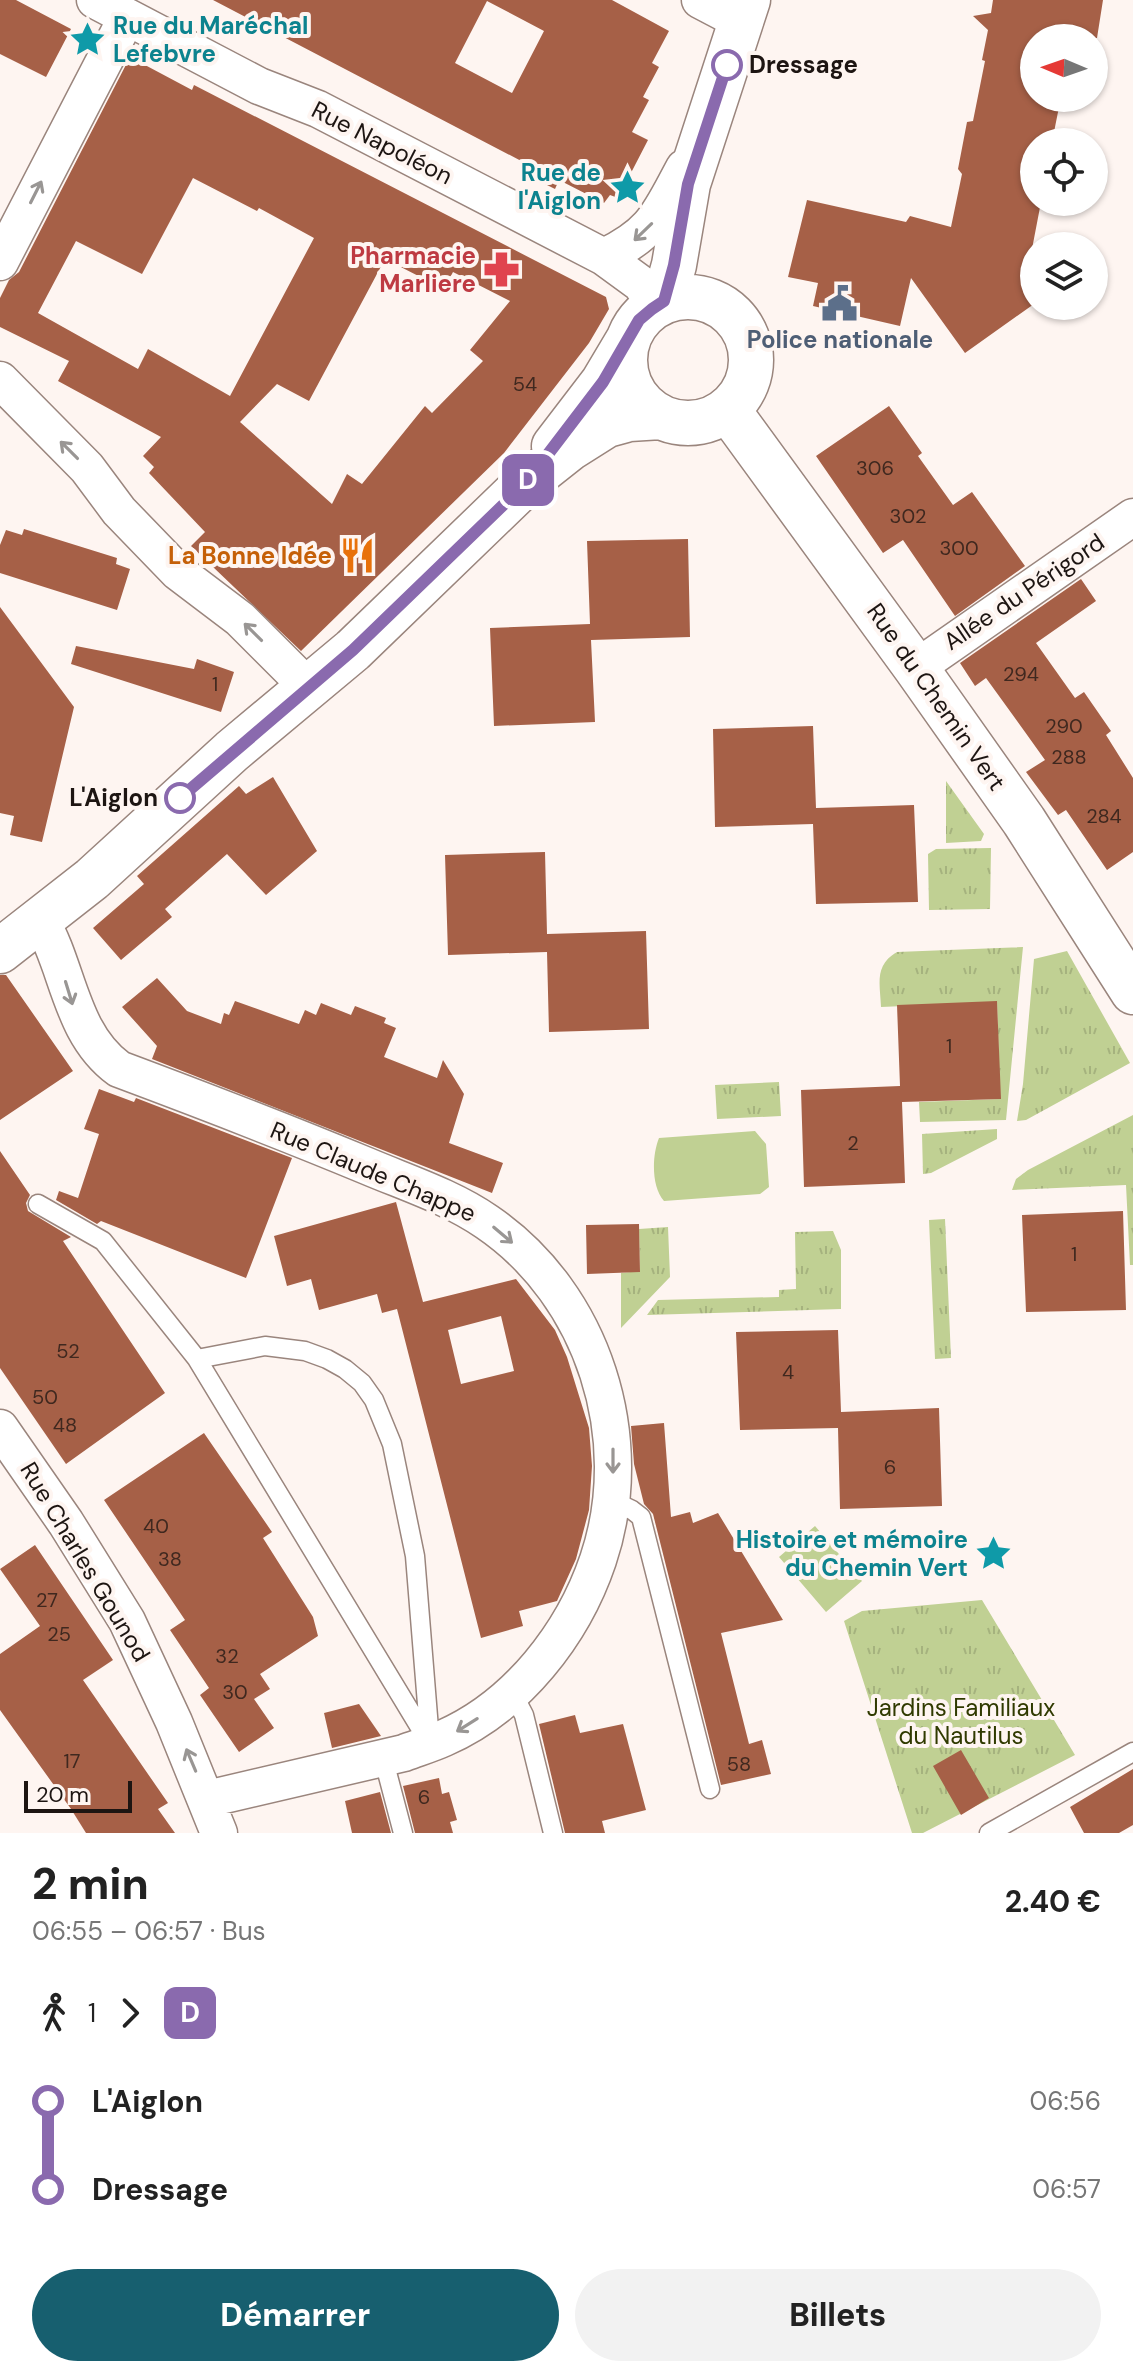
<!DOCTYPE html>
<html lang="fr">
<head>
<meta charset="utf-8">
<style>
  :root { --surface:#fff; --page:#f2f2f2; --text:#222; --muted:#767676; --accent:#175f6f }
  body { margin:0; font-family:"DM Sans",sans-serif; background:var(--page); color:var(--text); height:100vh; display:flex; flex-direction:column; font-size:30px; white-space:nowrap }
  * { box-sizing:border-box; margin:0 }
  p { font-size:26px; color:var(--muted) }
  .icon { flex:none; width:44px; height:44px; fill:none; stroke:currentColor; stroke-width:2; stroke-linecap:round; stroke-linejoin:round }
  .map { position:relative; height:1833px; overflow:hidden }
  .sheet { display:flex; flex-direction:column; background:var(--surface); flex:1 }
  .sheet>* { flex:none }
  .badge { padding:0 16px; border-radius:12px; font-size:28px; line-height:52px }
  .needle { width:52px; rotate:272deg }
  .fabs { position:absolute; left:1020px; top:24px; display:grid; gap:16px }
  .fabs a { display:grid; place-items:center; width:88px; height:88px; border-radius:50%; background:var(--surface); box-shadow:0 2px 6px #0004; font-size:40px }
  .scale { position:absolute; left:24px; bottom:20px; width:108px; box-sizing:border-box; padding-left:8px; border:4px solid #1d1512; border-top:0; font-size:22px; line-height:28px; white-space:nowrap; color:#1d1512; -webkit-text-stroke:6px #fef5f1; paint-order:stroke }
  .map>.badge { position:absolute; translate:-50% -50%; box-shadow:0 0 0 4px #fff }
  .legs { display:flex; align-items:center; gap:12px; height:88px; padding:0 32px; font-size:26px }
  .legs p { margin-inline-start:auto }
  .summary { display:flex; align-items:center; justify-content:space-between; height:136px; padding:0 32px }
  h1 { font-size:44px; font-weight:800; line-height:60px }
  .action { display:flex; gap:16px; margin-top:auto; padding:16px 32px }
  .action a { flex:1; height:92px; border-radius:48px; background:var(--accent); color:#fff; font-size:32px; font-weight:800; line-height:92px; text-align:center }
  .action a+a { background:var(--page); color:var(--text) }
  ul { padding:0 32px; list-style:none }
  li { display:flex; align-items:center; gap:28px; height:88px; font-size:30px }
  li i { display:grid; place-items:center; width:12px; height:100%; margin:0 10px; background:currentColor }
  li i::after { content:''; width:20px; height:20px; margin:-10px; border:6px solid; border-radius:50%; background:var(--surface) }
  li p { margin-inline-start:auto }
  li:first-child i { background:linear-gradient(#0000 50%,currentColor 0) }
  li:last-child i { background:linear-gradient(currentColor 50%,#0000 0) }
  .map>svg:first-child { display:block }
  .grass { fill:url(#grass-tufts) }
  .garden { fill:#c0d093 }
  .building { fill:#a66047; fill-rule:evenodd }
  .lines { fill:none; stroke-linecap:round; stroke-linejoin:round }
  .lane-casing { stroke:#9a857d; stroke-width:21 }
  .street-casing { stroke:#9a857d; stroke-width:39 }
  .secondary-casing { stroke:#9a857d; stroke-width:47 }
  .lane { stroke:#fff; stroke-width:18 }
  .street { stroke:#fff; stroke-width:36 }
  .secondary { stroke:#fff; stroke-width:44 }
  .oneway { stroke:#999694 }
  .line-1-casing { stroke:#fff; stroke-width:18 }
  .line-1 { stroke:#8a6aae; stroke-width:12 }
  .stop-1-dot { fill:#fff; stroke:#8a6aae; stroke-width:4 }
  .labels { text-anchor:middle; stroke-width:8; stroke-linejoin:round; paint-order:stroke }
  .number-label { font-size:20px; fill:#3f281f }
  .culture-label { font-size:24px; font-weight:bold; fill:#0d838f; stroke:#fef5f1; text-anchor:end }
  .stop-label { font-size:24px; font-weight:bold; fill:#1d1512; stroke:#fef5f1; text-anchor:start }
  .street-label { font-size:24px; fill:#1d1512; stroke:#fef5f1 }
  .health-label { font-size:24px; font-weight:bold; fill:#be3a42; stroke:#fef5f1; text-anchor:end }
  .service-label { font-size:24px; font-weight:bold; fill:#4e5e75; stroke:#fef5f1 }
  .food-label { font-size:24px; font-weight:bold; fill:#c56008; stroke:#fef5f1; text-anchor:end }
  .park-label { font-size:24px; fill:#303a00; stroke:#fef5f1 }
</style>
</head>
<body>
<div class="map">
<svg width="1133" height="1833" viewBox="0 0 1133 1833">
  <defs>
    <pattern id="grass-tufts" width="24" height="20" patternUnits="userSpaceOnUse" patternTransform="scale(2)"><rect width="24" height="20" fill="#c0d093"/><path d="M3 7l-1-3M5 7V3M7 7l1-3M15 17l-1-3M17 17v-4M19 17l1-3" fill="none" stroke="#a5b27e"/></pattern>
  </defs>
  <rect width="100%" height="100%" fill="#fef5f1"/>
  <path class="grass" d="M946,781l38,53 -3,7 -35,2z
    M991,848l-1,61 -61,1 -1,-56 8,-5z
    M1023,947l-17,173 -86,2 -1,-20 81,-3 -3,-97 -116,5c-1,-23 -7,-42 16,-55z
    M1067,951l63,112 -104,57 -9,1 6,-37 11,-125z
    M779,1082l2,34 -64,3 -2,-34z
    M1133,1115v150h-3l-4,-80 -114,5 4,-11 12,-9z
    M997,1129v10l-66,34 -8,1 -1,-40z
    M945,1219l6,139 -16,1 -6,-139z
    M668,1227l2,50 -49,51v-55l19,-2 -1,-42z
    M833,1231l8,19v59l-194,6 11,-15 121,-3v-7l17,-1 -1,-57z
    M982,1600l93,155 -152,78h-11l-68,-212 18,-10z"/>
  <path class="garden" d="M755,1131l11,13 3,43 -9,7 -96,7c-13,-15 -12,-46 -5,-63z
    M815,1526l47,55 -36,31 -47,-55z"/>
  <path class="building" d="M0,0h16l55,29 -25,48 -46,-23z
    M213,0h399l57,31 -17,32 7,4 -16,30 6,3 -17,32 16,8 -30,58 -8,-3 -6,8 -45,-23 -4,9 -34,-17 4,-9zM487,1l57,30 -32,62 -57,-30z
    M993,0h110l-6,38h-63v60h12l-1,6 14,3 -7,35h-18v60h7l-9,47 2,4v51l-69,49 -54,-75 -11,48 -87,-20 5,-23 -30,-6 19,-77 99,22 4,-6 41,11 11,-53 -4,-5 9,-47 6,-1 12,-60 -3,-1 6,-30 -15,-14 18,-3z
    M130,57l62,33 2,-5 412,212 3,12 -20,34 -85,110 -203,198 -110,-105 14,-14 -56,-59 5,-6 -11,-11 18,-19 -103,-56 11,-20 -69,-34v-29l9,-18 10,-8zM193,178l64,33 2,-3 55,30 -84,158 -82,-47 -10,20 -100,-56 38,-72 66,33zM385,259l59,30 9,-17 57,29 -40,49 13,11 -51,52 -7,-7 -63,78 -15,-10 -15,30 -92,-82 37,-38 32,17z
    M889,406l33,47 -4,3 35,49 19,-13 53,74 -70,50 -52,-76 -20,13 -67,-97z
    M24,529l93,29 -1,6 14,5 -13,41 -117,-37v-28l6,-15 16,5z
    M688,539l2,98 -99,3 4,82 -101,4 -4,-98 100,-4 -3,-83z
    M1081,579l15,22 -60,42 39,55 9,-6 27,39 -5,4 27,43v74l-26,18 -41,-60 -8,5 -32,-43 19,-12 -20,-28 -39,-54 -11,8 -15,-23z
    M0,607l74,100 -32,135 -32,-7 4,-19 -14,-3z
    M76,646l118,23 3,-10 37,13 -13,40 -150,-48z
    M813,726l3,82 98,-3 4,97 -102,2 -3,-80 -98,3 -2,-98z
    M273,777l44,74 -51,44 -39,-41 -62,55 7,8 -51,43 -28,-32 51,-44 -7,-8 102,-90 7,8z
    M545,852l2,82 99,-3 3,98 -100,3 -2,-80 -99,3 -3,-100z
    M0,975h6l67,96 -73,49z
    M157,978l30,33 34,13 3,-11 5,2 6,-14 64,23 6,-14 11,5 5,-12 30,12 4,-9 31,12 -2,5 12,5 -12,29 53,21 6,-18 21,34 -15,49 54,20 -11,30 -340,-134 5,-13 -35,-39z
    M997,1001l4,98 -99,3 3,81 -101,4 -3,-97 99,-4 -3,-81z
    M99,1089l35,13 2,-4 156,60 -46,120 -145,-57 -4,3 -41,-24 3,-9 19,7 21,-64 -15,-5z
    M0,1151l30,44 -4,8 2,8 43,26 -8,4 102,152 -99,71 -66,-96z
    M396,1202l27,100 93,-23 39,51 12,27 22,71 3,38 -3,44 -13,49 -19,42 -38,10 4,15 -42,12 -84,-329 -15,4 -5,-19 -58,16 -8,-31 -24,7 -13,-50zM501,1316l13,55 -53,13 -13,-54z
    M1123,1211l3,99 -100,2 -4,-97z
    M639,1224l1,48 -53,2 -1,-49z
    M838,1330l3,82 98,-4 3,98 -102,3 -2,-81 -98,2 -4,-98z
    M664,1423l7,94 19,-5 3,11 25,-10 65,107 -62,13 28,111 13,-4 9,34 -50,11 -68,-271 -9,-10 -10,-40 -3,-38z
    M204,1433l68,99 -9,6 50,79 5,19 -58,38 10,15 -16,10 20,29 -35,24 -39,-57 9,-7 -39,-58 15,-10 -81,-120z
    M35,1545l78,115 -30,20 85,123 -10,6 17,24h-89l-15,-24 -71,-99v-56l40,-28 -40,-57z
    M359,1704l22,32 -49,12 -8,-35z
    M575,1715l5,18 43,-9 23,86 -44,11 3,12h-40l-26,-109z
    M961,1750l28,48 -28,17 -28,-49z
    M1133,1769v56l-14,8h-35l-14,-26z
    M439,1778l3,16 7,-2 8,28 -7,2 3,11h-38l-12,-47z
    M380,1792l11,41h-39l-7,-32z"/>
  <g class="lines">
    <defs>
      <path id="lane" d="M38,1204l65,37 94,118 233,385
        M197,1359l68,-13 40,5 22,8 18,10 17,14 12,17 18,44 23,112 15,185
        M611,1500l21,10 9,7 69,272
        M512,1692l12,23 29,118
        M383,1757l20,76
        M989,1833l144,-81"/>
      <path id="street" d="M95,0l164,86 59,23 286,148 37,27 15,22
        M700,0l42,22
        M604,257c50,-24 55,-43 80,-89
        M0,262l127,-245
        M0,380l87,88 32,43 59,61 62,47 68,68
        M916,668l217,-151
        M41,921c28,48 29,112 78,148 83,31 166,63 248,97 40,17 84,31 120,56 107,73 152,217 111,338 -25,74 -81,146 -154,178 -13,6 -27,10 -40,15l-197,46
        M0,1428l66,95 61,98 47,101 45,111"/>
      <path id="secondary" d="M625 360a63 63 0 1 1 126 0a63 63 0 1 1-126 0Z
        M664,301l10,-36 14,-81 60,-184
        M728,410l188,258 108,153 109,171
        M554,446l49,-64 25,-42
        M0,951l92,-72 140,-128 121,-101 173,-167 43,-34 38,-24 22,-6 32,-2"/>
    </defs>
    <use href="#lane" class="lane-casing"/>
    <use href="#street" class="street-casing"/>
    <use href="#secondary" class="secondary-casing"/>
    <use href="#lane" class="lane"/>
    <use href="#street" class="street"/>
    <use href="#secondary" class="secondary"/>
  </g>
  <defs><path id="oneway-shaft" d="M-6 0H5M1.5-3L5.5 0L1.5 3" fill="none" stroke-width="1.6" stroke-linecap="round" stroke-linejoin="round" transform="scale(2)"/></defs>
  <g class="oneway">
    <use href="#oneway-shaft" transform="translate(36 192) rotate(-63)"/>
    <use href="#oneway-shaft" transform="translate(643 232) rotate(136)"/>
    <use href="#oneway-shaft" transform="translate(69 450) rotate(-135)"/>
    <use href="#oneway-shaft" transform="translate(253 632) rotate(-135)"/>
    <use href="#oneway-shaft" transform="translate(69 993) rotate(73)"/>
    <use href="#oneway-shaft" transform="translate(503 1235) rotate(40)"/>
    <use href="#oneway-shaft" transform="translate(613 1461) rotate(90)"/>
    <use href="#oneway-shaft" transform="translate(467 1725) rotate(148)"/>
    <use href="#oneway-shaft" transform="translate(191 1760) rotate(-113)"/>
  </g>
  <g class="lines">
    <defs>
      <path id="line-1" d="M180,798l173,-148 173,-167 77,-101 36,-62 13,-11 12,-8 10,-36 14,-81 39,-119"/>
    </defs>
    <use href="#line-1" class="line-1-casing"/>
    <use href="#line-1" class="line-1"/>
  </g>
  <defs>
    <symbol id="sight-bare" viewBox="-9 -9 18 18"><path d="M0-6L1.8-2.2L6-1.7L2.9 1.2L3.7 5.4L0 3.3L-3.7 5.4L-2.9 1.2L-6-1.7L-1.8-2.2Z" fill="#0f9aa8" stroke="#fef5f1" stroke-width="2.5" paint-order="stroke"/></symbol>
    <symbol id="pharmacy-bare" viewBox="-9 -9 18 18"><path d="M-2-6h4v4h4v4h-4v4h-4v-4h-4v-4h4Z" fill="#e0444e" stroke="#fef5f1" stroke-width="2.5" paint-order="stroke"/></symbol>
    <symbol id="civic-bare" viewBox="-9 -9 18 18"><path d="M-.6-6.5H3V-4.5H.6V-3L4-1V1h2V6H-6V1h2V-1L-.6-3ZM-1.2 2.5V6h2.4V2.5Z" fill="#5c6f8a" stroke="#fef5f1" stroke-width="2.5" paint-order="stroke"/></symbol>
    <symbol id="restaurant-bare" viewBox="-9 -9 18 18"><path d="M-5-6h1v4h1v-4h1v4h1v-4h1v5L-1.5 .5V6h-2V.5L-5-1ZM5-6V6H3V1.5H1.5Q1.5-4 5-6Z" fill="#e8710a" stroke="#fef5f1" stroke-width="2.5" paint-order="stroke"/></symbol>
  </defs>
  <g fill-rule="evenodd">
    <use href="#sight-bare" x="62" y="14" width="51" height="51"/>
    <use href="#sight-bare" x="602" y="162" width="51" height="51"/>
    <use href="#pharmacy-bare" x="476" y="244" width="51" height="51"/>
    <use href="#civic-bare" x="814" y="278" width="51" height="51"/>
    <use href="#restaurant-bare" x="332" y="530" width="51" height="51"/>
    <use href="#sight-bare" x="968" y="1528" width="51" height="51"/>
  </g>
  <g class="stop-1-dot">
    <circle cx="727" cy="65" r="14"/>
    <circle cx="180" cy="798" r="14"/>
  </g>
  <g class="labels">
    <g class="number-label">
      <text x="525" y="391">54</text>
      <text x="875" y="475">306</text>
      <text x="908" y="523">302</text>
      <text x="959" y="555">300</text>
      <text x="1021" y="681">294</text>
      <text x="215" y="691">1</text>
      <text x="1064" y="733">290</text>
      <text x="1069" y="764">288</text>
      <text x="1104" y="823">284</text>
      <text x="949" y="1053">1</text>
      <text x="853" y="1150">2</text>
      <text x="1074" y="1261">1</text>
      <text x="68" y="1358">52</text>
      <text x="788" y="1379">4</text>
      <text x="45" y="1404">50</text>
      <text x="65" y="1432">48</text>
      <text x="890" y="1474">6</text>
      <text x="156" y="1533">40</text>
      <text x="170" y="1566">38</text>
      <text x="47" y="1607">27</text>
      <text x="59" y="1641">25</text>
      <text x="227" y="1663">32</text>
      <text x="235" y="1699">30</text>
      <text x="72" y="1768">17</text>
      <text x="739" y="1771">58</text>
      <text x="424" y="1804">6</text>
    </g>
    <g class="culture-label">
      <text x="113" y="34" text-anchor="start">Rue du Maréchal<tspan x="113" dy="28">Lefebvre</tspan></text>
      <text x="601" y="181">Rue de<tspan x="601" dy="28">l'Aiglon</tspan></text>
      <text x="968" y="1548">Histoire et mémoire<tspan x="968" dy="28">du Chemin Vert</tspan></text>
    </g>
    <g class="stop-label">
      <text x="749" y="73">Dressage</text>
      <text x="158" y="806" text-anchor="end">L'Aiglon</text>
    </g>
    <g class="street-label">
      <text transform="translate(382 143) rotate(27)" y="8">Rue Napoléon</text>
      <text transform="translate(1024 592) rotate(-34)" y="8">Allée du Périgord</text>
      <text transform="translate(936 697) rotate(55)" y="8">Rue du Chemin Vert</text>
      <text transform="translate(373 1172) rotate(23)" y="8">Rue Claude Chappe</text>
      <text transform="translate(85 1562) rotate(59)" y="8">Rue Charles Gounod</text>
    </g>
    <g class="health-label">
      <text x="476" y="264">Pharmacie<tspan x="476" dy="28">Marliere</tspan></text>
    </g>
    <g class="service-label">
      <text x="840" y="348">Police nationale</text>
    </g>
    <g class="food-label">
      <text x="332" y="564">La Bonne Idée</text>
    </g>
    <g class="park-label">
      <text x="961" y="1716">Jardins Familiaux<tspan x="961" dy="28">du Nautilus</tspan></text>
    </g>
  </g>
</svg>
<div class="fabs">
<a><svg class="needle" viewBox="-14 -14 28 28"><path d="M0-13l5 13h-10z" fill="#e53935"/><path d="M0 13l5-13h-10z" fill="#767676"/></svg></a>
<a><svg class="icon" aria-label="locate" viewBox="0 0 24 24"><circle cx="12" cy="12" r="6"/><path d="M12 2v4M12 18v4M2 12h4M18 12h4"/></svg></a>
<a><svg class="icon" aria-label="layers" viewBox="0 0 24 24"><path d="M12 4l9 5-9 5-9-5zM3 14l9 5 9-5"/></svg></a>
</div>
<div class="scale">20 m</div>
<b class="badge" style="left:528px;top:480px;background:#8a6aae;color:#fff">D</b>
</div>
<section class="sheet">
<div class="summary"><div><h1>2 min</h1><p>06:55 – 06:57 · Bus</p></div><b>2.40 €</b></div>
<div class="legs"><svg class="icon" aria-label="walk" viewBox="0 0 24 24"><circle cx="13" cy="4" r="2"/><path d="M13 8l-2 6 4 7M11 14l-3 7M7 12l3-4h3l4 4"/></svg>1<svg class="icon" aria-label="forward" viewBox="0 0 24 24"><path d="M9 5l7 7-7 7"/></svg><b class="badge" style="background:#8a6aae;color:#fff">D</b></div>
<ul>
<li><i style="color:#8a6aae"></i><b>L'Aiglon</b><p>06:56</p></li>
<li><i style="color:#8a6aae"></i><b>Dressage</b><p>06:57</p></li>
</ul>
<div class="action"><a>Démarrer</a><a>Billets</a></div>
</section>
</body>
</html>
